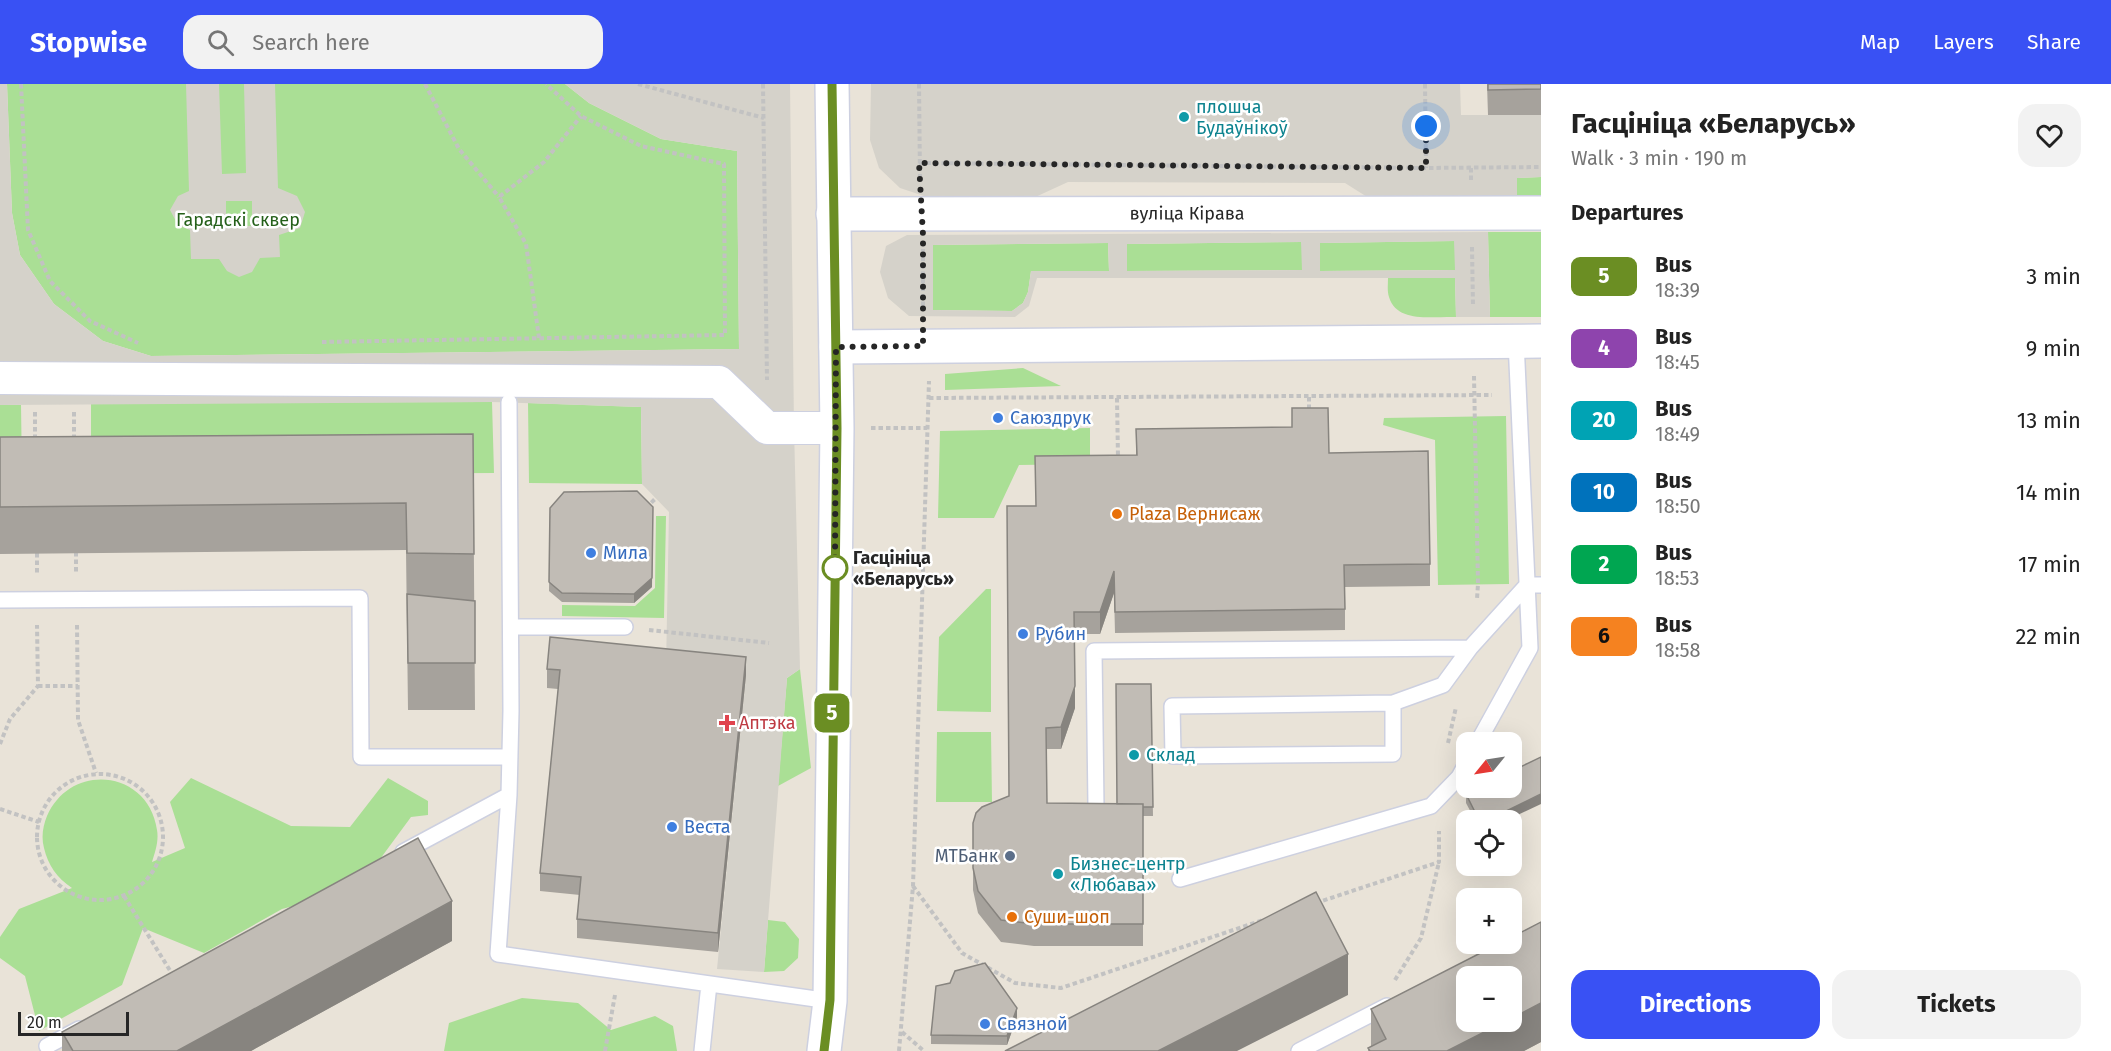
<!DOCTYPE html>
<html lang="en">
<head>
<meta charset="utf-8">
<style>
  :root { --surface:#fff; --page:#f2f2f2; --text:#222; --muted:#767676; --accent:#3951f4 }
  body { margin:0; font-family:"Fira Sans",sans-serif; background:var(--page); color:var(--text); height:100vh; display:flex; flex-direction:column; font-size:22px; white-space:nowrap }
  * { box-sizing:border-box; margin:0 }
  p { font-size:20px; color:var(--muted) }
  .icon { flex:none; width:33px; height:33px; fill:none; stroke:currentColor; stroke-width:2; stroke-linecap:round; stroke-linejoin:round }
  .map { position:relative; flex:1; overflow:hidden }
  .sheet { display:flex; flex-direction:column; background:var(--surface); width:570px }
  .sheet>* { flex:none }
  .badge { padding:0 12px; border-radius:9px; font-size:21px; line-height:39px }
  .needle { width:39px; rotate:240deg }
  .controls { position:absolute; left:1456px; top:648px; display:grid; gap:12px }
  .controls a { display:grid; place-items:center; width:66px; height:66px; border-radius:12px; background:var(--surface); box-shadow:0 6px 24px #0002; font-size:30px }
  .scale { position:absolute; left:18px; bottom:15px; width:111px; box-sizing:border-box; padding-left:6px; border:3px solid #262626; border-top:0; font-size:16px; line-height:21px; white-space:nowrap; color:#262626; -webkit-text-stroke:4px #fff; paint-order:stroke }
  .you { position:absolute; width:30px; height:30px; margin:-15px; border:4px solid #fff; border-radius:50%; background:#1a73e8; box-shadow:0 0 0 9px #1a73e833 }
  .map>.badge { position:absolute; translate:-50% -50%; box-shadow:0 0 0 3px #fff }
  h2 { padding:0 30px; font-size:22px; line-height:54px }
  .round { display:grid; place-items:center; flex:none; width:63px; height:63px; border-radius:18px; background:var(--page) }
  .summary { display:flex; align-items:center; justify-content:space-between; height:102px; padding:0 30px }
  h1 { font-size:28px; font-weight:700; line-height:45px }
  .button { display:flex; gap:12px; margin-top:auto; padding:12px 30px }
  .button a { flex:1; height:69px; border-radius:18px; background:var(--accent); color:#fff; font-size:24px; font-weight:700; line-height:69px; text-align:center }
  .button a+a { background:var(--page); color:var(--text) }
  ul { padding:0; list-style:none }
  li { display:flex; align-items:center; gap:18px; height:72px; padding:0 30px }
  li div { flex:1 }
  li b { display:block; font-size:22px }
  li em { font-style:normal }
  li .badge { min-width:66px; font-weight:700; text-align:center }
  header { display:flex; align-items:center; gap:36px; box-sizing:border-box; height:84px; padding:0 30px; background:var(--accent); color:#fff }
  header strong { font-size:28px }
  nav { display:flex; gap:33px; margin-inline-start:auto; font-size:21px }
  .search { width:420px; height:54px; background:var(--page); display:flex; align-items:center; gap:15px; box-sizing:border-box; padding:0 21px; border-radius:18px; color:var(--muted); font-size:22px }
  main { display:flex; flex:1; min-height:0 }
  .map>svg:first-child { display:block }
  .green { fill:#aadf95 }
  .plaza { fill:#d5d2ca; fill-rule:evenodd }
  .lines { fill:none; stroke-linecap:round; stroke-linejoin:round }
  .lane-casing { stroke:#cdd0e0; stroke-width:18 }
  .street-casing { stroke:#cdd0e0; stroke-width:34 }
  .secondary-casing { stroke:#cdd0e0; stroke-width:36 }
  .path { stroke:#c2c2c2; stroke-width:4; stroke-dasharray:4.5 3; stroke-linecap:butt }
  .lane { stroke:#fff; stroke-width:15 }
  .street { stroke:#fff; stroke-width:32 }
  .secondary { stroke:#fff; stroke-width:33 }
  .wall { fill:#a6a29c }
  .shaded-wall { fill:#87847f }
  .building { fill:#c1bcb5; stroke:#87847f; stroke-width:1.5 }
  .line-casing { stroke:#fff; stroke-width:14 }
  .line { stroke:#6b8e23; stroke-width:9 }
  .walk { stroke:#262626; stroke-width:6; stroke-dasharray:0 10.8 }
  .culture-dot { fill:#0f9aa8; stroke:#fff; stroke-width:2 }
  .shop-dot { fill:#3f7fe0; stroke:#fff; stroke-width:2 }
  .food-dot { fill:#e8710a; stroke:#fff; stroke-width:2 }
  .stop-dot { fill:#fff; stroke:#6b8e23; stroke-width:3 }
  .health-dot { fill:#e0444e; stroke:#fff; stroke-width:2 }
  .service-dot { fill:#5c6f8a; stroke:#fff; stroke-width:2 }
  .labels { text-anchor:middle; stroke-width:5; stroke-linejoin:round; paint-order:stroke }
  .culture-label { font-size:18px; fill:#0d838f; stroke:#fff; text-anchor:start }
  .street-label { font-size:18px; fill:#262626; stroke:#fff }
  .park-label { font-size:18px; fill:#25601a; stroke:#fff }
  .shop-label { font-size:18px; fill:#366cbe; stroke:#fff; text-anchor:start }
  .food-label { font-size:18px; fill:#c56008; stroke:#fff; text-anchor:start }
  .stop-label { font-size:18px; font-weight:bold; fill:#262626; stroke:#fff; text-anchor:start }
  .health-label { font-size:18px; fill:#be3a42; stroke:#fff; text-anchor:start }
  .service-label { font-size:18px; fill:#4e5e75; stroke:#fff; text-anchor:end }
</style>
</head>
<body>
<header>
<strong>Stopwise</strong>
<div class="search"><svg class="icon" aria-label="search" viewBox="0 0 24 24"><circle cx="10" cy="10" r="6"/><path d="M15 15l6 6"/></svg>Search here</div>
<nav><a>Map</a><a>Layers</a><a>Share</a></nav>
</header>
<main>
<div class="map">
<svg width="1541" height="967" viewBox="0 0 1541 967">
  <rect width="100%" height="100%" fill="#e9e3d8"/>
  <path class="green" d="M7,0h558l24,19 72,36 76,12 2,198 -588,7 -48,-15 -49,-37 -34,-49 -8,-42z
    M1541,93v22h-24v-21z
    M1488,148h53v85h-51z
    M1455,157v29l-135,1v-28z
    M1302,158v28l-175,1v-27z
    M1108,159l1,28h-78l-3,21 -5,11 -11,8 -79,-1v-65z
    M1388,194h67l1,39c-22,-1 -59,7 -67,-20 -2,-6 -1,-13 -1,-19z
    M1023,284l38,18 -116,4v-16z
    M492,318l2,71 -403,2v-72z
    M528,319l113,4 1,77 -113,-1z
    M0,321h21l1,69h-22z
    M1506,332l3,168 -71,1 -3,-145 -52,-15 1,-7z
    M1090,344v36l-71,1 -25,53h-56l2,-87z
    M656,432h10l-2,102 -102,-2v-11l73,1 20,-18z
    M986,505h5v123l-54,-1 2,-74z
    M800,585l11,99 -33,18 9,-108z
    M937,648h54l1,70h-56z
    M191,694l100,48 59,1 38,-49 40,23v14l-17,2 -53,72 -76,20 -78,44 -61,-25 -21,57 -83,46 -14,-55 -25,-18v-21l19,-28 53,-21c-15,-10 -24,-23 -28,-40 -3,-11 -1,-22 3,-32 24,-55 102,-46 110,14 2,11 -2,22 -5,32l33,-14 -15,-46z
    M768,836l17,2 14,17 -1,19 -14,13 -20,1z
    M522,914l56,5 33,27 44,-14 18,10 4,25h-233l5,-28z"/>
  <path class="plaza" d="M0,0h7l5,129 8,42 34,49 49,37 48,15 588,-7 -2,-198 -76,-12 -72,-36 -24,-19h225l4,344 6,241 -13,9 -23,294 -47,-3 29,-293 -80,-9 3,-155 -27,-28 -1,-77 -149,-5 -492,3z
    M186,0h33l3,90 24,-1 -2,-89h31l3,104 19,8 8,16 -5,16 -21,7 1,22 -20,1 -8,14 -13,5 -12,-6 -8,-12h-28l-1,-29 -12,-5 -8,-15 8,-14 11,-5zM226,117h26v25h-26z
    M871,0h589l1,31h80v62l-24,1v21l-145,1 -27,-17 -277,-1 -37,17 -107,-3 -24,-8 -21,-20 -9,-28z
    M1488,148l2,85h-34l-1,-39h-418l-8,28 -14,11 -106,-1 -21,-18 -8,-26 6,-26 21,-11zM1454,157l1,29 -135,1v-28zM1301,158l1,28 -175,1v-27zM1108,159l1,28h-78l-3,21 -5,11 -11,8 -79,-1v-65z"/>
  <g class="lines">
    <defs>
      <path id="lane" d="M509,318l2,309 -2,84 -11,159 332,47
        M0,516l360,-2 1,159h149
        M511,543h114
        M1393,619v51l-220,2 -1,-50 221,-3 50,-18 27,-37
        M1478,658l52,-94 -14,-307
        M1096,723l-2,-156 376,-3 57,-63h14
        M403,768l106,-57
        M1180,795l251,-73 28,-29 8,-15
        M47,962l32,-17
        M702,967l7,-67
        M1299,967l88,-45"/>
      <path id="street" d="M0,294l719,4 48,46h70"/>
      <g id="secondary">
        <path id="s1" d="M833,130l708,-1"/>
        <path d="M836,263l705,-6"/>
        <path d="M824,967l6,-50 7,-573 -5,-344"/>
      </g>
    </defs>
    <use href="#lane" class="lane-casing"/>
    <use href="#street" class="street-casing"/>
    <use href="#secondary" class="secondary-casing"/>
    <path class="path" d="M21,0l7,146 22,51 40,40 48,22
      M425,0l34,65 40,48
      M638,0l126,34
      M763,0l4,296
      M919,0l1,95
      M1425,0l1,84
      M919,79l507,5 115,-1
      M1471,84v12
      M1472,163l1,59
      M923,165v62
      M539,254l-13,-94 -27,-47 45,-35 37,-46
      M322,258l403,-7 -1,-171 -83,-18 -60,-30 -35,-32
      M1474,292l4,208 -1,15
      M1309,313v14
      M929,314l563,-3
      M1117,314l1,60
      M35,328v28
      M74,328v28
      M871,344h56
      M646,424l10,-10
      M76,468v21
      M37,469v22
      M77,541l1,95 18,53
      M649,546l120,13
      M38,602h40
      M1448,659l8,-36
      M0,660l10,-25 28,-33 -1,-61
      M37 753a63 63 0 1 1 126 0a63 63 0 1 1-126 0Z
      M0,725l39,13
      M913,802l49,67 53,30 46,5 202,-68
      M124,812l50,81
      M1316,819l123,-41v-31
      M1395,896l26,-42 18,-76
      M902,948l22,19
      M605,967l10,-56
      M899,967l14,-165 16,-505"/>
    <use href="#lane" class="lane"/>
    <use href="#street" class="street"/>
    <use href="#secondary" class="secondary"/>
  </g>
  <path class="wall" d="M1487,0h54v31h-53z
    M1136,345l193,24 101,111v22l-85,1v43l-230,3 -1,-40 -14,41h-26l1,74 -14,41h-15l1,54 70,1 34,-120 2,132h-10v130h-109l-33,-4 -23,-29 -5,-23v-67l36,-27 27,-290 100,-51z
    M473,350l2,276h-67l-2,-160 -406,4v-117z
    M550,424l102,79 -18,16 -72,-1 -13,-11z
    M547,585l199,6 -28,277 -141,-14v-19l3,-24 -40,-4v-18l18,-184 -11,-1z
    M1466,710l41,26h-32l-9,-17z
    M1541,838v120l-17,9h-156v-3l3,-2v-37z
    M452,857l-201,110h-189v-19z
    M1017,933l-10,28 -76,-1v-9z"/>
  <path class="shaded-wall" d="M653,432l-1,71 -18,16v-9z
    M1114,487v22l-14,41v-22z
    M746,573v18l-28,277v-19z
    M1075,602v22l-14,41v-22z
    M1541,710v10l-34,16h-19z
    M452,817v40l-201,110h-74z
    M1348,870v41l-111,56h-79z
    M1541,919v39l-17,9h-77l57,-29h8v-4z
    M1017,924v9l-10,28v-9z"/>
  <path class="building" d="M1488,0h53v5l-53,1z
    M1292,324h36l1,45 99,-2 2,113 -86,1 1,44 -230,3 -1,-41 -14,41h-26l1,74 -14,41 -15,1 1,75 96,1v120h-109l-33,-4 -23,-29 -5,-23v-45l3,-10 6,-6 27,-11 -2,-290h29l-1,-50 102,-1 -1,-26 156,-2z
    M473,350l1,120 -67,-1 -1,-50 -406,4v-70z
    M637,407l16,16 -1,71 -18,16 -72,-1 -13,-11 1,-74 14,-16z
    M407,510l68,7v62h-67z
    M550,553l196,20 -28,276 -141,-14 4,-42 -41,-4 20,-203 -13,-1z
    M1116,600h35l2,123h-10v-3h-26z
    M1541,673v37l-53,26h-9l-13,-26 13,-6h33v-17z
    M418,754l34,63 -275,150h-104l-11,-19z
    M1316,808l32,62 -190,97h-153z
    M1541,838v81l-29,15v-42h-45v46h37l-57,29h-77l-2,-3 18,-9 -15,-30 127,-65h14v-7z
    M985,879l32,45 -10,28 -76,-1 5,-49 14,-3 5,-12z"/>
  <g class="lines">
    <defs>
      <path id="line" d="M824,967l6,-51 7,-572 -5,-344"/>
    </defs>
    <use href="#line" class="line-casing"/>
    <use href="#line" class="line"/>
    <path class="walk" d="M835,484l1,-221 87,-1v-111l-4,-72 507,5v-42"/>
  </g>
  <g class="culture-dot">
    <circle cx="1184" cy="33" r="6"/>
    <circle cx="1134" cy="671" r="6"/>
    <circle cx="1058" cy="790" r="6"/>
  </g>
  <g class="shop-dot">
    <circle cx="998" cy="334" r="6"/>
    <circle cx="591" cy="469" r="6"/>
    <circle cx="1023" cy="550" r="6"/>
    <circle cx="672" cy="743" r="6"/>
    <circle cx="985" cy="940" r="6"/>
  </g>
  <g class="food-dot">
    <circle cx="1117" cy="430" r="6"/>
    <circle cx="1012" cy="833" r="6"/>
  </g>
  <circle class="stop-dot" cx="835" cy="484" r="12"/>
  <path class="health-dot" d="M724 630h6v6h6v6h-6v6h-6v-6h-6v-6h6z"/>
  <circle class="service-dot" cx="1010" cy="772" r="6"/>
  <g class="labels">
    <g class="culture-label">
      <text x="1196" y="29">плошча<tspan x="1196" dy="21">Будаўнікоў</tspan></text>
      <text x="1146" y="677">Склад</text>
      <text x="1070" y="786">Бизнес-центр<tspan x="1070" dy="21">«Любава»</tspan></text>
    </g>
    <g class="street-label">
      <text dy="6" stroke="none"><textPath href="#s1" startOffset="354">вуліца Кірава</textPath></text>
    </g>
    <g class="park-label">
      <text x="238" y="142">Гарадскі сквер</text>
    </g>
    <g class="shop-label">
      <text x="1010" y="340">Саюздрук</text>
      <text x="603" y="475">Мила</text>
      <text x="1035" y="556">Рубин</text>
      <text x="684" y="749">Веста</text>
      <text x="997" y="946">Связной</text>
    </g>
    <g class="food-label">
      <text x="1129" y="436">Plaza Вернисаж</text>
      <text x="1024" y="839">Суши-шоп</text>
    </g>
    <g class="stop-label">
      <text x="853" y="480">Гасцініца<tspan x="853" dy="21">«Беларусь»</tspan></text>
    </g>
    <g class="health-label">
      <text x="739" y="645">Аптэка</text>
    </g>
    <g class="service-label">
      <text x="998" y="778">МТБанк</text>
    </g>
  </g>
</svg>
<div class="controls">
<a><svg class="needle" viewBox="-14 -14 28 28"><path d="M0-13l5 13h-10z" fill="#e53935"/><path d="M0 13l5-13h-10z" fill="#767676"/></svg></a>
<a><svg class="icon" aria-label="locate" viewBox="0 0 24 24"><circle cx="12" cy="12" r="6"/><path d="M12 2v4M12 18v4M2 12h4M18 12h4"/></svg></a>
<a>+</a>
<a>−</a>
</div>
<div class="scale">20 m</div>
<div class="you" style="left:1426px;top:42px"></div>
<b class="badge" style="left:832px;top:629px;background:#6b8e23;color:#fff">5</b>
</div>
<section class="sheet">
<div class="summary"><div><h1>Гасцініца «Беларусь»</h1><p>Walk · 3 min · 190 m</p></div><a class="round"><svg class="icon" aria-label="heart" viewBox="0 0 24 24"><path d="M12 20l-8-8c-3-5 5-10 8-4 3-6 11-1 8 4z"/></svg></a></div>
<h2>Departures</h2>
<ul>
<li><span class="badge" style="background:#6b8e23;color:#fff">5</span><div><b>Bus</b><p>18:39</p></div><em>3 min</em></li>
<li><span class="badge" style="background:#8e44ad;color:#fff">4</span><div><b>Bus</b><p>18:45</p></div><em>9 min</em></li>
<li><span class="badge" style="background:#00a3b4;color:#fff">20</span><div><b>Bus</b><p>18:49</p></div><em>13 min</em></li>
<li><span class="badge" style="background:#0072bc;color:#fff">10</span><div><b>Bus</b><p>18:50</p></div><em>14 min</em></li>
<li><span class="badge" style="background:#00a651;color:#fff">2</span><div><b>Bus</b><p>18:53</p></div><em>17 min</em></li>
<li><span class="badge" style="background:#f58220;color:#111">6</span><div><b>Bus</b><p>18:58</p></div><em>22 min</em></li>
</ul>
<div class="button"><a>Directions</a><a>Tickets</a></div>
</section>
</main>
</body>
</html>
